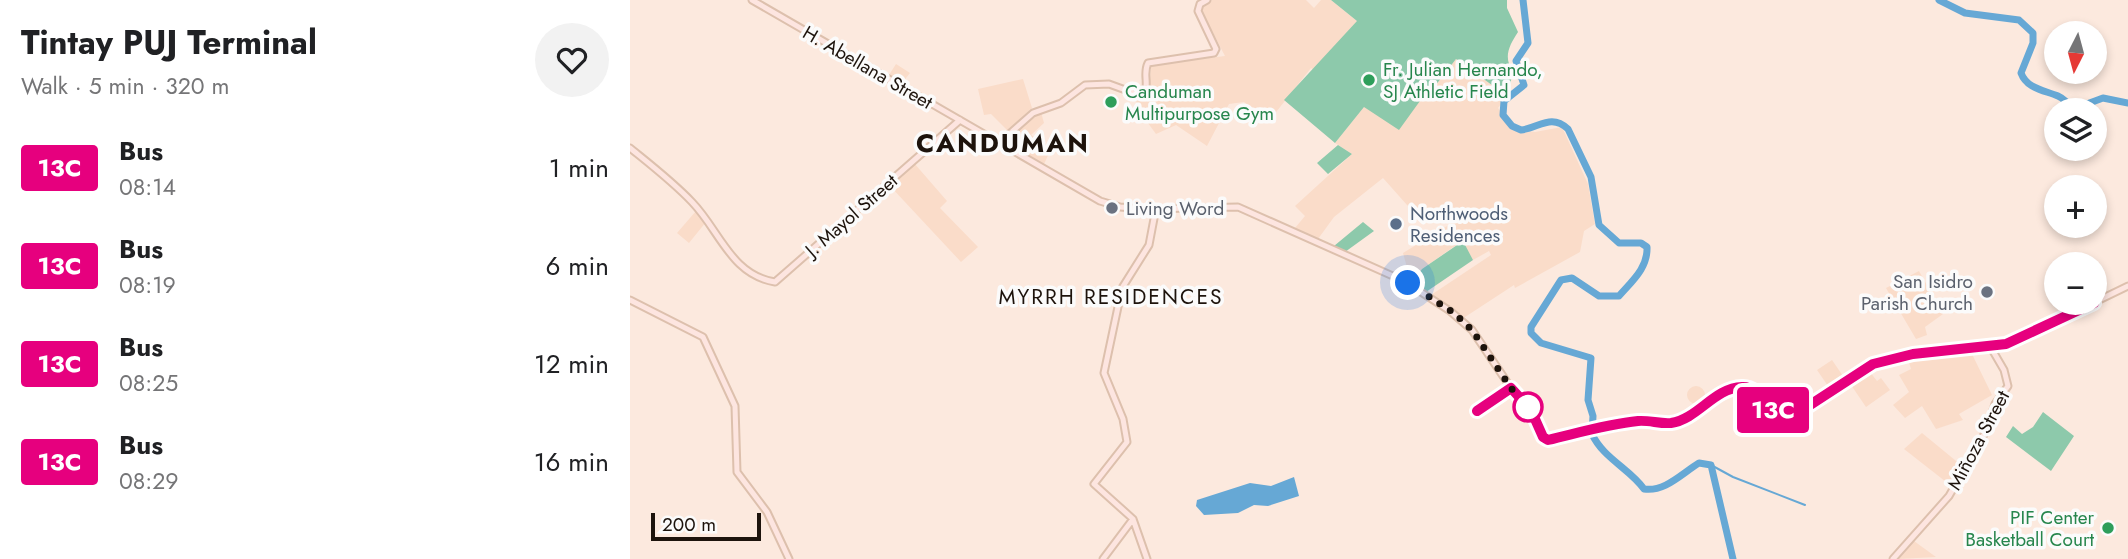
<!DOCTYPE html>
<html lang="en">
<head>
<meta charset="utf-8">
<style>
  :root { --surface:#fff; --page:#f2f2f2; --text:#202124; --muted:#757577 }
  body { margin:0; font-family:Jost,sans-serif; background:var(--page); color:var(--text); height:100vh; display:flex; flex-direction:column; font-size:26px; white-space:nowrap }
  * { box-sizing:border-box; margin:0 }
  p { font-size:23px; color:var(--muted) }
  .icon { flex:none; width:38px; height:38px; fill:none; stroke:currentColor; stroke-width:2; stroke-linecap:round; stroke-linejoin:round }
  .map { position:relative; flex:1; overflow:hidden }
  .drawer { display:flex; flex-direction:column; background:var(--surface); width:630px }
  .drawer>* { flex:none }
  .badge { padding:0 14px; border-radius:5px; font-size:24px; line-height:46px }
  .needle { width:46px; rotate:186deg }
  .fabs { position:absolute; left:1414px; top:21px; display:grid; gap:14px }
  .fabs a { display:grid; place-items:center; width:63px; height:63px; border-radius:50%; background:var(--surface); box-shadow:0 4px 10px #0003; font-size:35px }
  .scale { position:absolute; left:21px; bottom:18px; width:110px; box-sizing:border-box; padding-left:7px; border:4px solid #1d130c; border-top:0; font-size:19px; line-height:24px; white-space:nowrap; color:#1d130c; -webkit-text-stroke:5px #fbfbfb; paint-order:stroke }
  .you { position:absolute; width:35px; height:35px; margin:-18px; border:5px solid #fff; border-radius:50%; background:#1a73e8; box-shadow:0 0 0 10px #1a73e833 }
  .map>.badge { position:absolute; translate:-50% -50%; box-shadow:0 0 0 4px #fff }
  .round { display:grid; place-items:center; flex:none; width:74px; height:74px; border-radius:37px; background:var(--page) }
  .summary { display:flex; align-items:center; justify-content:space-between; height:119px; padding:0 21px }
  h1 { font-size:33px; font-weight:700; line-height:52px }
  ul { padding:0; list-style:none }
  li { display:flex; align-items:center; gap:21px; height:98px; padding:0 21px }
  li div { flex:1 }
  li b { display:block; font-size:26px }
  li em { font-style:normal }
  li .badge { min-width:77px; font-weight:700; text-align:center }
  main { display:flex; flex:1; min-height:0 }
  .map>svg:first-child { display:block }
  .built { fill:#fadcc9 }
  .green { fill:#8dc9ab }
  .water { fill:#66a8d5 }
  .lines { fill:none; stroke-linecap:round; stroke-linejoin:round }
  .stream { stroke:#66a8d5; stroke-width:2 }
  .river { stroke:#66a8d5; stroke-width:7 }
  .secondary-casing { stroke:#ddc0ad; stroke-width:9 }
  .secondary { stroke:#fde5e0; stroke-width:5 }
  .line-casing { stroke:#fff; stroke-width:16 }
  .line { stroke:#e6007e; stroke-width:10 }
  .walk { stroke:#1d130c; stroke-width:7; stroke-dasharray:0 12.6 }
  .leisure-dot { fill:#2e9e5b; stroke:#fbfbfb; stroke-width:2.5 }
  .worship-dot { fill:#6b7280; stroke:#fbfbfb; stroke-width:2.5 }
  .service-dot { fill:#5c6f8a; stroke:#fbfbfb; stroke-width:2.5 }
  .stop-dot { fill:#fff; stroke:#e6007e; stroke-width:3.5 }
  .labels { text-anchor:middle; stroke-width:7; stroke-linejoin:round; paint-order:stroke }
  .street-label { font-size:19px; fill:#1d130c; stroke:#fbfbfb }
  .leisure-label { font-size:19px; fill:#27864d; stroke:#fbfbfb; text-anchor:start }
  .worship-label { font-size:19px; fill:#5b616d; stroke:#fbfbfb; text-anchor:start }
  .service-label { font-size:19px; fill:#4e5e75; stroke:#fbfbfb; text-anchor:start }
  .neighbourhood-label { font-size:21px; letter-spacing:2px; fill:#1d130c; stroke:#fbfbfb }
  .district-label { font-size:26px; font-weight:bold; letter-spacing:2px; fill:#1d130c; stroke:#fbfbfb }
</style>
</head>
<body>
<main>
<section class="drawer">
<div class="summary"><div><h1>Tintay PUJ Terminal</h1><p>Walk · 5 min · 320 m</p></div><a class="round"><svg class="icon" aria-label="heart" viewBox="0 0 24 24"><path d="M12 20l-8-8c-3-5 5-10 8-4 3-6 11-1 8 4z"/></svg></a></div>
<ul>
<li><span class="badge" style="background:#e6007e;color:#fff">13C</span><div><b>Bus</b><p>08:14</p></div><em>1 min</em></li>
<li><span class="badge" style="background:#e6007e;color:#fff">13C</span><div><b>Bus</b><p>08:19</p></div><em>6 min</em></li>
<li><span class="badge" style="background:#e6007e;color:#fff">13C</span><div><b>Bus</b><p>08:25</p></div><em>12 min</em></li>
<li><span class="badge" style="background:#e6007e;color:#fff">13C</span><div><b>Bus</b><p>08:29</p></div><em>16 min</em></li>
</ul>
</section>
<div class="map">
<svg width="1498" height="559" viewBox="0 0 1498 559">
  <rect width="100%" height="100%" fill="#fce9de"/>
  <path class="built" d="M582,0h94l8,8 7,-8h10l26,21 22,37 49,37 28,-36 51,37 -9,12 16,21 21,3 27,-5 26,57 7,40 -11,7 -4,21 -65,36 -1,-3 -52,34 -31,-24 60,-40 -2,-4 -16,9 -11,-19 -40,28 -9,11 -3,-2 -7,-25 49,-30 -6,-11 -17,10 -22,-17 -24,-27 -49,39 -16,22 -23,-11 10,-12 -10,-10 57,-52 -17,-11 29,-36 -53,-39 -42,53 -25,-19 -15,2 -22,42 -31,-21 -20,9 -17,-23 -3,-11 7,-1 6,-6 2,-28 74,-9 -24,-46v-3z
    M266,64l14,9 -8,10 -13,-8z
    M393,79l9,29 -24,23 -17,-17 -7,1 -6,-26z
    M411,112l3,11 -13,12 21,12 -8,17 -39,-23z
    M284,163l33,38 -7,7 38,39 -17,15 -71,-76z
    M66,211l10,11 -17,21 -12,-10z
    M1289,271l24,43 -18,13 2,8 -11,4 -30,-51z
    M1341,352l21,43 -33,19 4,6 -27,9 -14,-23 -17,12 -12,-13 16,-13 -10,-17 12,-6 -3,-10z
    M1202,360l11,16 -15,10 -11,-16z
    M1240,372l7,9 4,-3 9,12 -24,17 -15,-22z
    M1057 395a9 9 0 1 1 18 0a9 9 0 1 1-18 0Z
    M1292,433l39,32 -11,20 -46,-36z
    M1284,541l22,16 -38,2z"/>
  <path class="green" d="M701,0h176v8l11,24c-9,14 -15,25 -5,40l-6,24 -51,-37 -28,36 -3,-1 -26,36 -35,-23 -29,36 -51,-43 73,-79z
    M708,145l14,9 -24,20 -11,-11z
    M733,222l11,9 -29,21 -11,-6z
    M833,241l10,19 -47,32 -14,-10 10,-13z
    M1413,412l31,24 -23,35 -45,-34 7,-11 9,8 11,-7z"/>
  <path class="water" d="M664,477l5,19 -31,10 -14,-1 -16,8 -34,2 -8,-9 1,-6 53,-17 21,3z"/>
  <g class="lines">
    <path class="stream" d="M1081,465l22,12 72,28"/>
    <path class="river" d="M893,0l5,43 -12,18 8,24 -20,16 -1,14 9,11 9,4c18,-2 30,-17 47,-1l23,48 8,48 20,18h22l6,4c1,21 -15,34 -28,49h-20l-27,-18 -11,2 -30,47v6l10,10 50,15 -3,42 5,16 -1,18c11,24 38,35 52,55 21,3 37,-15 55,-26l12,2 22,94
      M1309,0l26,13 54,7 14,13v10l-12,30c6,16 23,17 37,23 7,3 10,9 18,12l27,-10 25,5"/>
    <defs>
      <path id="secondary" d="M122,0l348,201 20,6 26,2 92,-2 166,74 46,30 22,19 39,58 20,22 16,29c30,-4 60,-15 90,-17 13,-2 26,3 38,0 24,-8 41,-34 67,-35 21,-1 27,31 48,31l83,-54 40,-10 93,-10 88,-41
        M369,143l34,-30 28,-10 24,-18 24,-1 33,12c9,-11 0,-21 6,-33l66,-10 2,-4 -18,-38 2,-7 7,-4
        M0,148c21,17 43,34 62,54 28,29 39,73 83,80l185,-162
        M0,300l73,37 32,69 2,66 30,40 22,47
        M1465,302l33,-16
        M473,559l30,-40
        M517,559l-14,-40 -39,-35 33,-42 -4,-23 -19,-46 18,-85 27,-43 7,-37
        M1263,559l56,-63 37,-65 9,-27 13,-18 -4,-16 -14,-24"/>
    </defs>
    <use href="#secondary" class="secondary-casing"/>
    <use href="#secondary" class="secondary"/>
  </g>
  <g class="lines">
    <defs>
      <path id="line" d="M847,411l34,-23 20,22 12,27 5,3c30,-7 59,-16 90,-19 11,-1 22,3 33,2 27,-4 43,-35 71,-36 21,-1 27,31 48,31l83,-54 40,-10 93,-10 88,-41"/>
    </defs>
    <use href="#line" class="line-casing"/>
    <use href="#line" class="line"/>
    <path class="walk" d="M778,283l46,30 18,17 39,58 17,19"/>
  </g>
  <g class="leisure-dot">
    <circle cx="739" cy="80" r="7"/>
    <circle cx="481" cy="102" r="7"/>
    <circle cx="1478" cy="528" r="7"/>
  </g>
  <g class="worship-dot">
    <circle cx="482" cy="208" r="7"/>
    <circle cx="1357" cy="292" r="7"/>
  </g>
  <circle class="service-dot" cx="766" cy="224" r="7"/>
  <circle class="stop-dot" cx="898" cy="407" r="14"/>
  <g class="labels">
    <g class="street-label">
      <text transform="translate(238 67) rotate(30)" y="7">H. Abellana Street</text>
      <text transform="translate(221 215) rotate(-41)" y="7">J. Mayol Street</text>
      <text transform="translate(1348 440) rotate(-62)" y="7">Miñoza Street</text>
    </g>
    <g class="leisure-label">
      <text x="753" y="76">Fr. Julian Hernando,<tspan x="753" dy="22">SJ Athletic Field</tspan></text>
      <text x="495" y="98">Canduman<tspan x="495" dy="22">Multipurpose Gym</tspan></text>
      <text x="1464" y="524" text-anchor="end">PIF Center<tspan x="1464" dy="22">Basketball Court</tspan></text>
    </g>
    <g class="worship-label">
      <text x="496" y="215">Living Word</text>
      <text x="1343" y="288" text-anchor="end">San Isidro<tspan x="1343" dy="22">Parish Church</tspan></text>
    </g>
    <g class="service-label">
      <text x="780" y="220">Northwoods<tspan x="780" dy="22">Residences</tspan></text>
    </g>
    <g class="neighbourhood-label">
      <text x="481" y="304">MYRRH RESIDENCES</text>
    </g>
    <g class="district-label">
      <text x="373" y="152">CANDUMAN</text>
    </g>
  </g>
</svg>
<div class="fabs">
<a><svg class="needle" viewBox="-14 -14 28 28"><path d="M0-13l5 13h-10z" fill="#e53935"/><path d="M0 13l5-13h-10z" fill="#757577"/></svg></a>
<a><svg class="icon" aria-label="layers" viewBox="0 0 24 24"><path d="M12 4l9 5-9 5-9-5zM3 14l9 5 9-5"/></svg></a>
<a>+</a>
<a>−</a>
</div>
<div class="scale">200 m</div>
<div class="you" style="left:778px;top:283px"></div>
<b class="badge" style="left:1143px;top:410px;background:#e6007e;color:#fff">13C</b>
</div>
</main>
</body>
</html>
